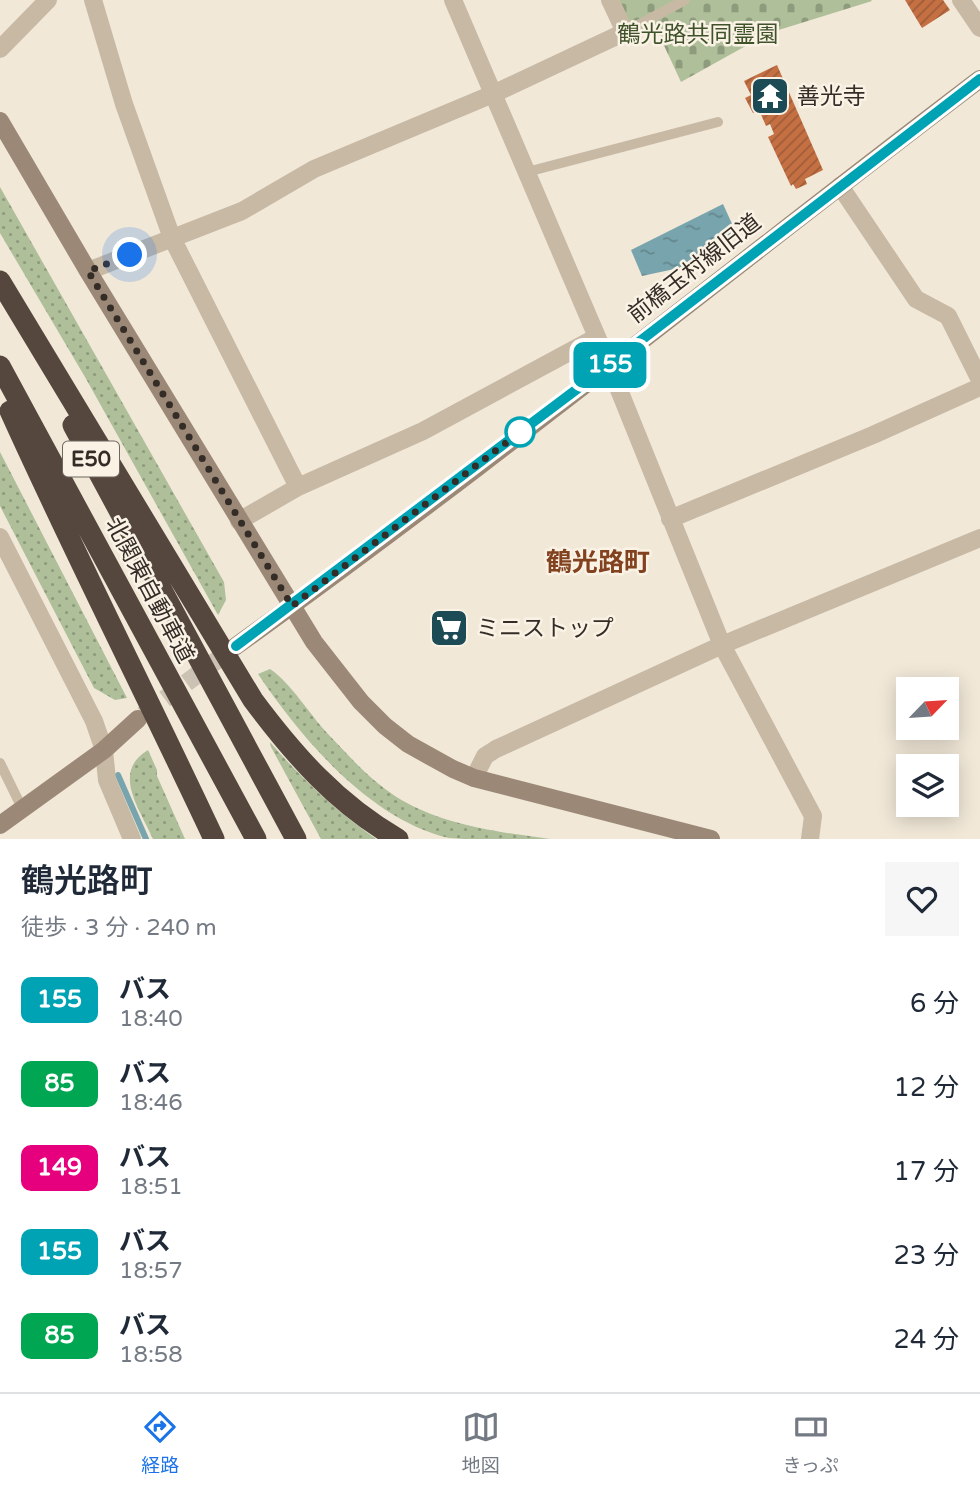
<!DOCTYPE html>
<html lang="ja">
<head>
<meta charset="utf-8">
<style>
  :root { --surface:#fff; --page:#f6f6f7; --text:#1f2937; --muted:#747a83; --line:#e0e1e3; --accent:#1a73e8 }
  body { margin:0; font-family:"Varela Round","Noto Sans JP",sans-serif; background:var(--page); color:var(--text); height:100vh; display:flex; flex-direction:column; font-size:26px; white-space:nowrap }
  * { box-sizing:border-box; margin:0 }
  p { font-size:23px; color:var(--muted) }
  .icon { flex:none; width:38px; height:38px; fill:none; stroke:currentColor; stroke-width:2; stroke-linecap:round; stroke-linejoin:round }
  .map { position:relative; height:839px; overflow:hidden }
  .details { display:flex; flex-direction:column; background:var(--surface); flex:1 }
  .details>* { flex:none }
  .badge { padding:0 14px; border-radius:10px; font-size:24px; line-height:46px }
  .needle { width:46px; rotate:65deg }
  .buttons { position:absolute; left:896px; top:677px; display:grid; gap:14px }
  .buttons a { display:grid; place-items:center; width:63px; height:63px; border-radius:0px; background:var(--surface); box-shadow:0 4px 18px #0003; font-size:35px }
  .you { position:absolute; width:35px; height:35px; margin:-18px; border:5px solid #fff; border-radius:50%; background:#1a73e8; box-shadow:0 0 0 10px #1a73e833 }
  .map>.badge { position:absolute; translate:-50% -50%; box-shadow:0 0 0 4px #fff }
  .round { display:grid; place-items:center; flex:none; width:74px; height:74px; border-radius:0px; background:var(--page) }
  .head { display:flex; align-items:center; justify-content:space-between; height:119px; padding:0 21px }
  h1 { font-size:33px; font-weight:600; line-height:52px }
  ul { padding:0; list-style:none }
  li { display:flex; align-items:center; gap:21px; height:84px; padding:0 21px }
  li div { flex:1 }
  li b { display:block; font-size:26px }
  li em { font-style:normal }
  li .badge { min-width:77px; font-weight:700; text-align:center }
  .menu { display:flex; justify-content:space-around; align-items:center; height:98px; border-top:2px solid var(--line); background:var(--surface); font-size:19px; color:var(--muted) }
  .menu a { display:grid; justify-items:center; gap:4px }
  .menu .active { color:var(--accent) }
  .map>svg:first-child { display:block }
  .grass { fill:url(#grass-dots) }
  .cemetery { fill:url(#cemetery-stones) }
  .water { fill:url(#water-ripples) }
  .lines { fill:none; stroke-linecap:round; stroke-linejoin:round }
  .stream { stroke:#78a5ad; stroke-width:6 }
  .building { fill:url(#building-hatch) }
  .secondary-tunnel { stroke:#cbc2b4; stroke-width:18; stroke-dasharray:18 9; stroke-linecap:butt }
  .lane { stroke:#c8b9a5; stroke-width:10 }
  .street { stroke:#c8b9a5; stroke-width:18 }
  .secondary { stroke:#9c8876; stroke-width:18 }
  .highway { stroke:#55473d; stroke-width:21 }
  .line-casing { stroke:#fff; stroke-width:16 }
  .line { stroke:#00a3b4; stroke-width:10 }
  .walk { stroke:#342c26; stroke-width:7; stroke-dasharray:0 12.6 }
  .stop-dot { fill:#fff; stroke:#00a3b4; stroke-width:3.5 }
  .labels { text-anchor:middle; stroke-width:5; stroke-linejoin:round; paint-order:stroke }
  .shield { fill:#f9f2e5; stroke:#6f675f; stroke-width:2 }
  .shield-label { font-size:21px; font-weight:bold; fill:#342c26 }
  .park-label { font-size:23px; fill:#3f522a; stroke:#f9f2e5 }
  .poi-label { font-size:23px; fill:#342c26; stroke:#f9f2e5; text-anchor:start }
  .street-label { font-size:23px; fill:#342c26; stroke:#f9f2e5 }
  .quarter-label { font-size:26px; font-weight:bold; fill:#824220; stroke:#f9f2e5 }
</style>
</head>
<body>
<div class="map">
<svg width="980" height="839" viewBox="0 0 980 839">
  <defs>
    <pattern id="grass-dots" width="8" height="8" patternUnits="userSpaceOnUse" patternTransform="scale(1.75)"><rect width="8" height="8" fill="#aebf99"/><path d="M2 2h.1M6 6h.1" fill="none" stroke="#8e9b7d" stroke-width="1.8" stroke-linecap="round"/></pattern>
    <pattern id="cemetery-stones" width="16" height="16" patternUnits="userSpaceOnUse" patternTransform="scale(1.75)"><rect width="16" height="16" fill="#aebf99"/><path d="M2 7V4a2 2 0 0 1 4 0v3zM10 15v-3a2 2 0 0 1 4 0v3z" fill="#8e9b7d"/></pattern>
    <pattern id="water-ripples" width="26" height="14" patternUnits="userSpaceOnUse" patternTransform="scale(1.75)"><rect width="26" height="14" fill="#78a5ad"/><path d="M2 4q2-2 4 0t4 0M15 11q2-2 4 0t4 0" fill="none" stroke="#63878d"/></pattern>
    <pattern id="building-hatch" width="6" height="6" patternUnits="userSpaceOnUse" patternTransform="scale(1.75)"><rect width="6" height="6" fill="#c47043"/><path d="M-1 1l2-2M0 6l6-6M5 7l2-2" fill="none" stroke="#a05c38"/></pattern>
  </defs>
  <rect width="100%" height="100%" fill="#f1e8d8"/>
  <path class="grass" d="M0,187l224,395 2,18 -8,15 -133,-238 -85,-144z
    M0,452l127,246 -12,2 -21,-12 -94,-182z
    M270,669c21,14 40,46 58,65 21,22 41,45 67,62 45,29 103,36 155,43 -23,0 -46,0 -69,0 -11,0 -22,0 -32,-1 -79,-18 -148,-100 -191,-164z
    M270,742c32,37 66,69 106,97h-55l-50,-92z
    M148,750l9,20v6l28,63h-32c-13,-30 -42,-67 -5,-89z"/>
  <path class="cemetery" d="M618,0h253l1,1 -103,32 -88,49 -27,-58 -21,10z"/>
  <path class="water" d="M723,204l15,33 -59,31 -37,8 -11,-26z"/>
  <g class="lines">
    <path class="stream" d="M118,775l28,64"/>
  </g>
  <path class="building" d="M905,0h38l7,10 -28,18z
    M777,65l46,105 -18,9 2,5 -11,5 -3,-5 -2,2 -23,-49 6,-3 -4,-10 -4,2 -7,-16 -6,3 -8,-15 6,-3 -7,-14z"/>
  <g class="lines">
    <path class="secondary-tunnel" d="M143,715l93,-69"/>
    <path class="lane" d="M625,32l60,-32
      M527,172l191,-50
      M0,763l22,45"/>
    <path class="street" d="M93,0l31,104 48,134 126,249
      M453,0l156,365 113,280 91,171 -3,23
      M961,0l19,28
      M0,49l48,-49
      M840,186l76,113 32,17 32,64
      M88,271l154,-60 72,-42 179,-75 132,-62 -15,-32
      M670,519l203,-84 107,-48
      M239,521l59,-34 125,-56 174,-94
      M0,537l94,184 10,29 3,30 25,59
      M474,778l11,-22 11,-7 226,-104 258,-107"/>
    <path class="secondary" d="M0,121l88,150 226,371 47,60 24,24 23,18 45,25 21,9 237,61
      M236,646c254,-181 496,-379 744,-567
      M0,825l104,-75 34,-31"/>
    <path class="highway" d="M0,281l253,419c41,55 84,104 145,139
      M0,366l256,473
      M10,411c65,144 137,285 204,428
      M73,425l223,414"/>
  </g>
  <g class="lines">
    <defs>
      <path id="line" d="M236,646l373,-281 371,-286"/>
    </defs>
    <use href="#line" class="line-casing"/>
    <use href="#line" class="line"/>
    <path class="walk" d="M130,255l-42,16 204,335 232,-177 -4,3"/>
  </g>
  <defs>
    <symbol id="temple-square" viewBox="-11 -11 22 22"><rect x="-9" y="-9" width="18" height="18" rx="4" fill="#1c4b55" stroke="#f9f2e5"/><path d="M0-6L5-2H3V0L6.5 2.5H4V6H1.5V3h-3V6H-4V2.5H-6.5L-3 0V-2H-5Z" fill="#fff"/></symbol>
    <symbol id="supermarket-square" viewBox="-11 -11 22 22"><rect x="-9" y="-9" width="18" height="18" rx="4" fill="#1c4b55" stroke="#f9f2e5"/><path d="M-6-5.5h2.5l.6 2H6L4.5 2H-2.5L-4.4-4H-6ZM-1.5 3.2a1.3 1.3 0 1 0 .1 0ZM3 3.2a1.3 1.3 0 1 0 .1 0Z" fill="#fff"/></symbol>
  </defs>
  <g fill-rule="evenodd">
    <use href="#temple-square" x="748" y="74" width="44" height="44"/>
    <use href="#supermarket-square" x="427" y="606" width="44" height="44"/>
  </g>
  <circle class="stop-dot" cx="520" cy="432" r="14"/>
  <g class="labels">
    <rect class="shield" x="63" y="441.5" width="56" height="35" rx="5"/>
    <g class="shield-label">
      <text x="91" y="466">E50</text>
    </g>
    <g class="park-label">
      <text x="698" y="42">鶴光路共同霊園</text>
    </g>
    <g class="poi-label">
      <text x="797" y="104">善光寺</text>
      <text x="476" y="636">ミニストップ</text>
    </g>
    <g class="street-label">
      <text transform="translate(694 268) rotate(-38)" y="8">前橋玉村線旧道</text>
      <text transform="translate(150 590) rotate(62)" y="8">北関東自動車道</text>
    </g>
    <g class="quarter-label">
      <text x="598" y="571">鶴光路町</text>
    </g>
  </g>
</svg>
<div class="buttons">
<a><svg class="needle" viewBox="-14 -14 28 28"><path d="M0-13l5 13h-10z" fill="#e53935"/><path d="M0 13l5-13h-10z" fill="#747a83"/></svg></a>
<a><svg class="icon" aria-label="layers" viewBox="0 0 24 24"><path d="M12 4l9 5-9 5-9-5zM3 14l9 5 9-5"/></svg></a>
</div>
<div class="you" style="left:130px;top:255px"></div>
<b class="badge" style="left:610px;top:365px;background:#00a3b4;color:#fff">155</b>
</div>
<section class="details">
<div class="head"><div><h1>鶴光路町</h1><p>徒歩 · 3 分 · 240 m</p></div><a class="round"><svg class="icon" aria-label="heart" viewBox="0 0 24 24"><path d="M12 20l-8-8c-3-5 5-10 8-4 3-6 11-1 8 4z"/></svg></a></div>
<ul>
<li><span class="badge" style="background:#00a3b4;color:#fff">155</span><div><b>バス</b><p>18:40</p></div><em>6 分</em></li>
<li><span class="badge" style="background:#00a651;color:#fff">85</span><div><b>バス</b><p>18:46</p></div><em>12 分</em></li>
<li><span class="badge" style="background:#e6007e;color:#fff">149</span><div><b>バス</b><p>18:51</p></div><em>17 分</em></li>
<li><span class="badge" style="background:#00a3b4;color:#fff">155</span><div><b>バス</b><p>18:57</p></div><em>23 分</em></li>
<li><span class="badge" style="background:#00a651;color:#fff">85</span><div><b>バス</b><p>18:58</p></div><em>24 分</em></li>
</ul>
</section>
<nav class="menu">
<a class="active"><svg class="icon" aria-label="directions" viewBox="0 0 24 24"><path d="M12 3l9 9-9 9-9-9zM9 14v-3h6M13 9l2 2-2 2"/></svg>経路</a>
<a><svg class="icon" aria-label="map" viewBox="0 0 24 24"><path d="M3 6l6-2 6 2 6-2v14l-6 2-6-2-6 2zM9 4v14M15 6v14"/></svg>地図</a>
<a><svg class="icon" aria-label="tickets" viewBox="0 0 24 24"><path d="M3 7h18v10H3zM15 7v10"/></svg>きっぷ</a>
</nav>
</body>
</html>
